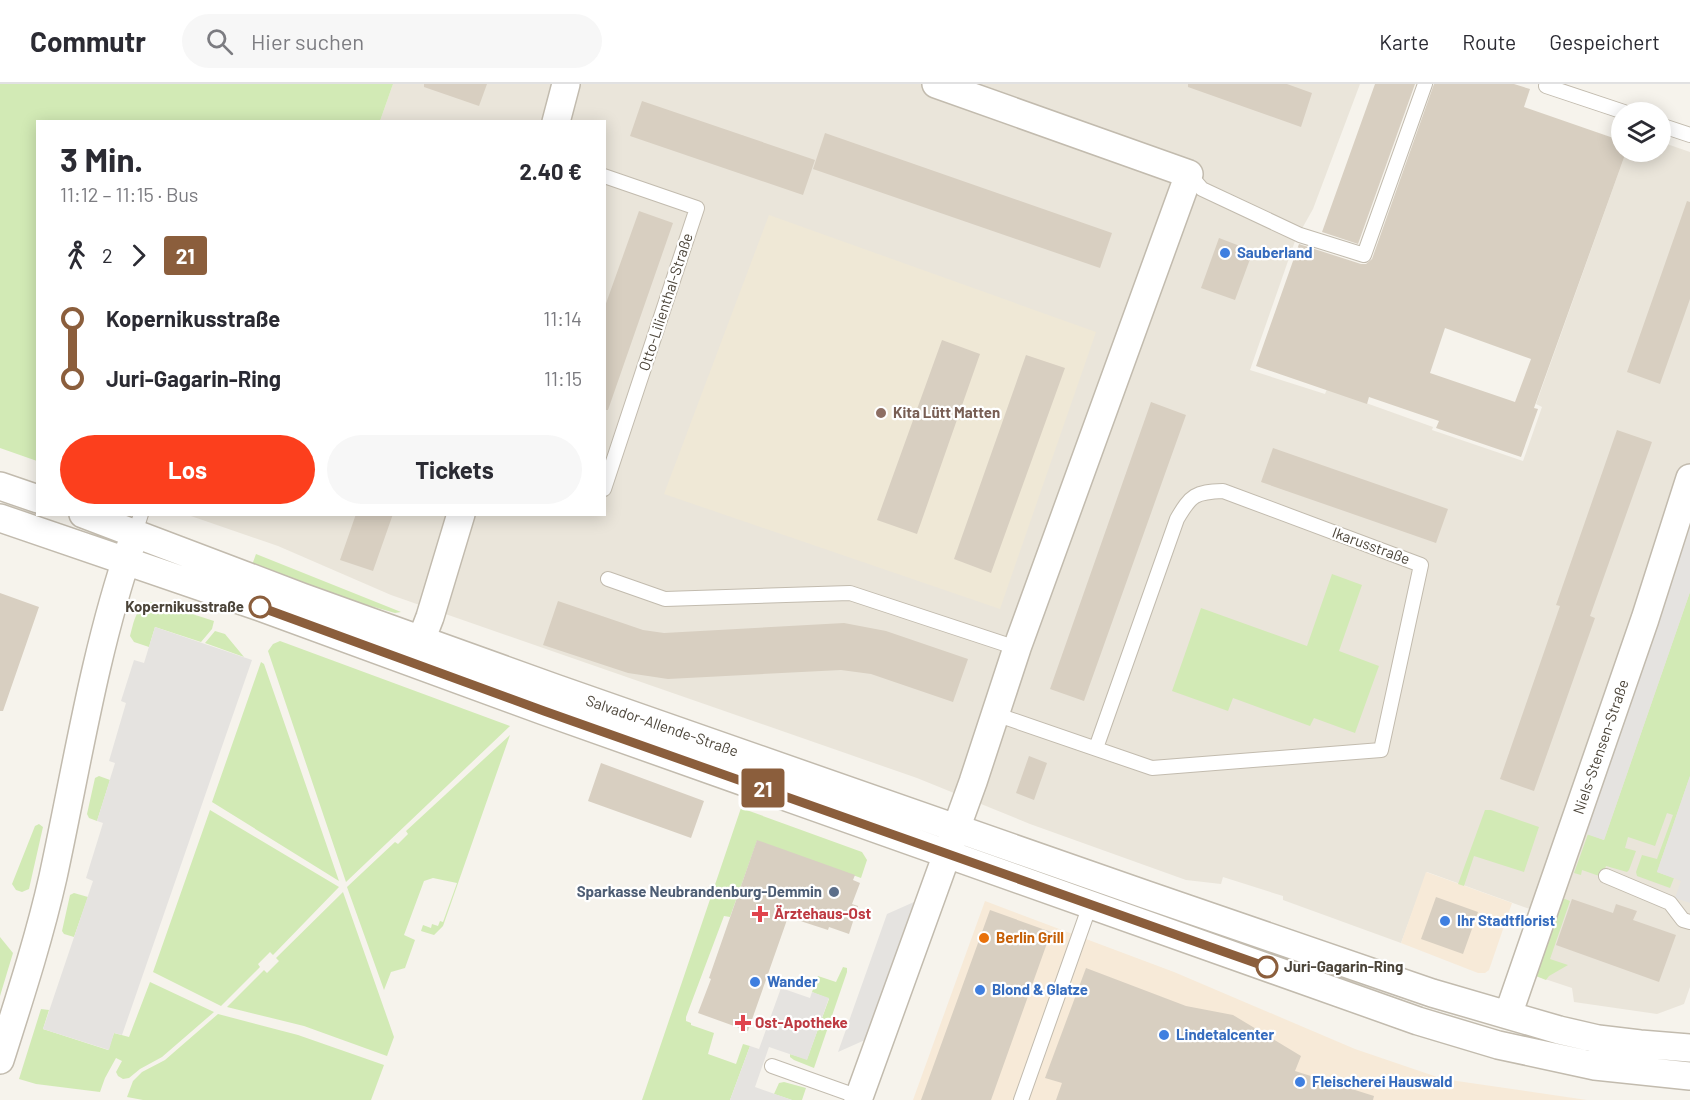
<!DOCTYPE html>
<html lang="de">
<head>
<meta charset="utf-8">
<style>
  :root { --surface:#fff; --page:#f7f7f7; --text:#2b2b33; --muted:#7c7c81; --line:#e1e1e2; --accent:#fc3f1d }
  body { margin:0; font-family:Barlow,sans-serif; background:var(--page); color:var(--text); height:100vh; display:flex; flex-direction:column; font-size:22px; white-space:nowrap }
  * { box-sizing:border-box; margin:0 }
  p { font-size:20px; color:var(--muted) }
  .icon { flex:none; width:33px; height:33px; fill:none; stroke:currentColor; stroke-width:2; stroke-linecap:round; stroke-linejoin:round }
  .map { position:relative; flex:1; overflow:hidden }
  .sheet { position:absolute; left:36px; top:36px; width:570px; height:396px; display:flex; flex-direction:column; background:var(--surface); border-radius:0px; box-shadow:0 3px 15px #0003 }
  .sheet>* { flex:none }
  .badge { padding:0 12px; border-radius:4px; font-size:21px; line-height:39px }
  .controls { position:absolute; left:1611px; top:18px; display:grid; gap:12px }
  .controls a { display:grid; place-items:center; width:60px; height:60px; border-radius:50%; background:var(--surface); box-shadow:0 3px 15px #0003; font-size:30px }
  .map>.badge { position:absolute; translate:-50% -50%; box-shadow:0 0 0 3px #fff }
  .legs { display:flex; align-items:center; gap:9px; height:66px; padding:0 24px; font-size:20px }
  .legs p { margin-inline-start:auto }
  .summary { display:flex; align-items:center; justify-content:space-between; height:102px; padding:0 24px }
  h1 { font-size:33px; font-weight:700; line-height:45px }
  .cta { display:flex; gap:12px; margin-top:auto; padding:12px 24px }
  .cta a { flex:1; height:69px; border-radius:36px; background:var(--accent); color:#fff; font-size:24px; font-weight:700; line-height:69px; text-align:center }
  .cta a+a { background:var(--page); color:var(--text) }
  ul { padding:0 24px; list-style:none }
  li { display:flex; align-items:center; gap:21px; height:60px; font-size:22px }
  li i { display:grid; place-items:center; width:9px; height:100%; margin:0 8px; background:currentColor }
  li i::after { content:''; width:15px; height:15px; margin:-8px; border:4px solid; border-radius:50%; background:var(--surface) }
  li p { margin-inline-start:auto }
  li:first-child i { background:linear-gradient(#0000 50%,currentColor 0) }
  li:last-child i { background:linear-gradient(currentColor 50%,#0000 0) }
  header { display:flex; align-items:center; gap:36px; box-sizing:border-box; height:84px; padding:0 30px; background:var(--surface); border-bottom:2px solid var(--line) }
  header strong { font-size:28px }
  nav { display:flex; gap:33px; margin-inline-start:auto; font-size:21px }
  .search { width:420px; height:54px; background:var(--page); display:flex; align-items:center; gap:15px; box-sizing:border-box; padding:0 21px; border-radius:33px; color:var(--muted); font-size:22px }
  .map>svg:first-child { display:block }
  .residential { fill:#eae5da }
  .commercial { fill:#f7ead8 }
  .education { fill:#efe8d6 }
  .green { fill:#d2eab5 }
  .parking { fill:#e5e3e0 }
  .building { fill:#d8cfc1; fill-rule:evenodd }
  .lines { fill:none; stroke-linecap:round; stroke-linejoin:round }
  .service-casing { stroke:#c2bbae; stroke-width:16 }
  .minor-casing { stroke:#c2bbae; stroke-width:30 }
  .service { stroke:#fff; stroke-width:14 }
  .minor { stroke:#fff; stroke-width:27 }
  .line-1-casing { stroke:#fff; stroke-width:14 }
  .line-1 { stroke:#8b5e3c; stroke-width:9 }
  .shop-dot { fill:#3f7fe0; stroke:#fff; stroke-width:2 }
  .education-dot { fill:#8d6e63; stroke:#fff; stroke-width:2 }
  .stop-1-dot { fill:#fff; stroke:#8b5e3c; stroke-width:3 }
  .service-dot { fill:#5c6f8a; stroke:#fff; stroke-width:2 }
  .health-dot { fill:#e0444e; stroke:#fff; stroke-width:2 }
  .food-dot { fill:#e8710a; stroke:#fff; stroke-width:2 }
  .labels { text-anchor:middle; stroke-width:4.5; stroke-linejoin:round; paint-order:stroke }
  .shop-label { font-size:15px; font-weight:bold; fill:#366cbe; stroke:#fff; text-anchor:start }
  .street-label { font-size:15px; fill:#4b4439; stroke:#fff }
  .education-label { font-size:15px; font-weight:bold; fill:#785e54; stroke:#fff; text-anchor:start }
  .stop-label { font-size:15px; font-weight:bold; fill:#4b4439; stroke:#fff; text-anchor:end }
  .service-label { font-size:15px; font-weight:bold; fill:#4e5e75; stroke:#fff; text-anchor:end }
  .health-label { font-size:15px; font-weight:bold; fill:#be3a42; stroke:#fff; text-anchor:start }
  .food-label { font-size:15px; font-weight:bold; fill:#c56008; stroke:#fff; text-anchor:start }
</style>
</head>
<body>
<header>
<strong>Commutr</strong>
<div class="search"><svg class="icon" aria-label="search" viewBox="0 0 24 24"><circle cx="10" cy="10" r="6"/><path d="M15 15l6 6"/></svg>Hier suchen</div>
<nav><a>Karte</a><a>Route</a><a>Gespeichert</a></nav>
</header>
<div class="map">
<svg width="1690" height="1016" viewBox="0 0 1690 1016">
  <rect width="100%" height="100%" fill="#f6f3ec"/>
  <path class="residential" d="M393,0h967l-47,125 -18,32 -45,129 75,24 2,-5 106,38 -1,3 91,31 19,-54 -6,-3 90,-252h34l1,-10 29,10v835l-6,17 -27,10 -83,-12 -2,-14 -36,-12 16,-59 -125,-45 -26,71 -118,-43v-4l-60,-19 -2,7 -35,-4 -156,-56 -113,-46 -526,-183 -113,-49 -90,-31 416,-1v-392l-224,-1z"/>
  <path class="commercial" d="M1426,788l86,31 -23,67 -4,3h-7l-77,-30z
    M985,817l189,71 181,77 88,30 144,21h-674z"/>
  <path class="education" d="M769,131l327,117 -96,277 -336,-115z"/>
  <path class="green" d="M0,0h393l-13,37 -342,1 -1,339 -37,-13z
    M256,470l145,58 -6,1 -52,-15 -91,-33z
    M1332,490l30,11 -23,66 40,15 -24,67 -41,-15 -4,8 -77,-28 -5,13 -56,-20 29,-83 106,38z
    M1690,508v184l-33,96 17,6 -4,10 -33,-12 -1,-4 6,-17 15,4 16,-44 -6,-2 -12,33 -27,-9 -3,11 11,3 -7,19 -2,2 -21,-6 -4,11 -20,-7 -1,5 -7,-2 14,-39 16,6z
    M151,518l7,1 56,18 -2,8 -11,13 -46,-15 -6,20 -15,-5 -4,-6c4,-14 5,-28 21,-34z
    M215,547l10,3 19,23 -39,-14z
    M280,557l230,85 -164,156 -78,-231 5,-7z
    M261,578l3,2 75,217 -127,-79z
    M510,651l-67,191 -9,9 -13,-4 2,-6 8,3 1,-4 6,2 2,-5 3,1 14,-39 -24,-5 -9,3 -20,54 11,5 -10,28 -14,4 -7,18 -37,-103 48,-45 3,2 10,-10 -2,-3z
    M99,692l11,4 -13,41 -8,-3 -2,-4 8,-36z
    M741,724l121,44 5,8 -6,18 -104,-37 -27,76 -6,-1 -38,101v4l5,2v2l23,8 -6,21 28,10 7,-20 7,2 -20,54h-88z
    M210,726l129,77 -66,68 -3,-3 -12,12 2,3 -39,39 -68,-34z
    M1485,726h6l48,17 -15,45 -50,-16 -10,30 -6,-2z
    M39,740l4,3 -14,62 -7,3 -6,-2 -4,-6 23,-58z
    M343,808l51,145 -7,19 -83,-30 -77,-19 37,-37 3,3 12,-12 -3,-3z
    M74,809l14,4 -14,40 -10,-3 -2,-3 8,-36z
    M1560,813l10,4 -20,58 18,6 -19,11 -3,4 -10,-4 4,-22z
    M0,853l13,16 -13,43z
    M843,883l4,1v4l-33,96 -20,-8 -4,-3v-3l17,5 22,-60 -17,-7 6,-16 18,6z
    M150,898l64,30 -52,45 -22,12 -11,9 -6,1 -5,-3 -2,-4 6,-11 -6,-3 -11,20 -5,14 -64,-8 -17,-5 22,-70 8,1 -6,19 65,21 6,-17 15,4z
    M218,930l80,21 86,30 -13,35h-228l-16,-3 6,-16 9,-9 23,-12z
    M784,998l22,6 -4,12h-10l-18,-6 5,-11z"/>
  <path class="parking" d="M1690,438v70l-86,248 -21,-7z
    M155,543l97,33 -130,375 -8,-2 -5,17 -66,-21 50,-148 -7,-3 17,-55 -6,-2 18,-58 -6,-2 17,-58 -5,-2 13,-41 10,3z
    M1690,692v127l-15,-5 6,-17 -24,-9z
    M914,818l-49,138 -27,12 49,-138z
    M781,904l29,10 2,-6 17,6 -22,62 -38,-13 -14,40 37,13h-62l20,-54 9,3z"/>
  <path class="building" d="M424,0h63l-8,22 -55,-19z
    M1188,0h99l25,9 -11,34 -113,-40z
    M1375,0h40l-57,160 -36,-12z
    M1434,0h80l16,5 -6,18 98,34v11h4l-92,256 4,1 -17,48 -85,-29 3,-7 -70,-24 -2,7 -111,-38 43,-122 62,20h5l6,-5zM1445,244l86,31 -16,43 -85,-29z
    M642,17l173,59 -12,35 -173,-59z
    M825,49l287,100 -12,35 -287,-99z
    M1687,117l3,1v97l-30,85 -33,-12z
    M639,127l34,12 -65,187h-4v-101z
    M1219,154l34,13 -18,49 -34,-12z
    M942,256l38,14 -63,180 -40,-14z
    M1026,271l39,13 -74,205 -37,-14z
    M1151,318l35,13 -102,286 -34,-12z
    M1617,346l35,12 -62,174 5,2 -61,173 -34,-12 60,-173 -4,-1z
    M1273,364l175,61 -12,34 -175,-61z
    M356,430h37l-20,57 -33,-11z
    M0,509l39,14 -36,104h-3z
    M558,517l85,29 21,3 180,-10 42,8 82,28 -15,43 -82,-28 -30,-4 -173,9 -40,-6 -85,-28z
    M1029,672l18,7 -13,37 -18,-7z
    M601,679l103,38 -13,37 -103,-37z
    M757,756l98,35 -2,5 7,3 -8,21 6,2 -9,28 -20,-7 -1,3 -40,-13 -40,114 -50,-18 13,-34 -2,-1z
    M1436,813l42,15 -15,42 -42,-15z
    M1572,815l41,14 3,-9 21,7 -4,9 43,15 -17,47 -103,-37z
    M990,826l61,22 -60,168h-70z
    M1086,884l100,38 47,9 68,41 -6,15 79,25 -1,4h-317l6,-17 -17,-5z"/>
  <g class="lines">
    <defs>
      <path id="service" d="M1546,2l78,26
        M1660,41l30,10
        M1189,90l13,15 98,46 64,20 61,-171
        M604,92l93,32 -93,281
        M135,449l6,-19
        M608,495l57,20 185,-6 167,55
        M995,630l157,54 229,-18 40,-185 -198,-74c-28,1 -32,4 -46,28l-81,229
        M1606,792l64,27 13,17 7,2
        M772,982l87,31
        M1021,1016l69,-195"/>
      <path id="minor" d="M556,38l10,-38
        M0,402l38,13
        M83,430l219,83 253,91 592,207 285,98 127,37 39,9 42,5 50,4
        M0,434l260,89 284,104 874,310 80,24 97,21 95,10
        M415,572l15,-39 31,-103
        M1508,931l137,-396 45,-141
        M0,976c19,-60 39,-121 53,-183 24,-111 41,-224 78,-332
        M858,1016l115,-318 44,-134 172,-474 -253,-90"/>
    </defs>
    <use href="#service" class="service-casing"/>
    <use href="#minor" class="minor-casing"/>
    <use href="#service" class="service"/>
    <use href="#minor" class="minor"/>
  </g>
  <g class="lines">
    <defs>
      <path id="line-1" d="M260,523l284,104 723,256"/>
    </defs>
    <use href="#line-1" class="line-1-casing"/>
    <use href="#line-1" class="line-1"/>
  </g>
  <g class="shop-dot">
    <circle cx="1225" cy="169" r="6"/>
    <circle cx="1445" cy="837" r="6"/>
    <circle cx="755" cy="898" r="6"/>
    <circle cx="980" cy="906" r="6"/>
    <circle cx="1164" cy="951" r="6"/>
    <circle cx="1300" cy="998" r="6"/>
  </g>
  <circle class="education-dot" cx="881" cy="329" r="6"/>
  <g class="stop-1-dot">
    <circle cx="260" cy="523" r="10"/>
    <circle cx="1267" cy="883" r="10"/>
  </g>
  <circle class="service-dot" cx="834" cy="808" r="6"/>
  <g class="health-dot">
    <path d="M757 821h6v6h6v6h-6v6h-6v-6h-6v-6h6z"/>
    <path d="M740 930h6v6h6v6h-6v6h-6v-6h-6v-6h6z"/>
  </g>
  <circle class="food-dot" cx="984" cy="854" r="6"/>
  <g class="labels">
    <g class="shop-label">
      <text x="1237" y="174">Sauberland</text>
      <text x="1457" y="842">Ihr Stadtflorist</text>
      <text x="767" y="903">Wander</text>
      <text x="992" y="911">Blond &amp; Glatze</text>
      <text x="1176" y="956">Lindetalcenter</text>
      <text x="1312" y="1003">Fleischerei Hauswald</text>
    </g>
    <g class="street-label">
      <text transform="translate(666 218) rotate(-72)" y="5">Otto-Lilienthal-Straße</text>
      <text transform="translate(1371 462) rotate(20)" y="5">Ikarusstraße</text>
      <text transform="translate(662 642) rotate(19)" y="5">Salvador-Allende-Straße</text>
      <text transform="translate(1601 663) rotate(-71)" y="5">Niels-Stensen-Straße</text>
    </g>
    <g class="education-label">
      <text x="893" y="334">Kita Lütt Matten</text>
    </g>
    <g class="stop-label">
      <text x="244" y="528">Kopernikusstraße</text>
      <text x="1284" y="888" text-anchor="start">Juri-Gagarin-Ring</text>
    </g>
    <g class="service-label">
      <text x="822" y="813">Sparkasse Neubrandenburg-Demmin</text>
    </g>
    <g class="health-label">
      <text x="774" y="835">Ärztehaus-Ost</text>
      <text x="755" y="944">Ost-Apotheke</text>
    </g>
    <g class="food-label">
      <text x="996" y="859">Berlin Grill</text>
    </g>
  </g>
</svg>
<div class="controls">
<a><svg class="icon" aria-label="layers" viewBox="0 0 24 24"><path d="M12 4l9 5-9 5-9-5zM3 14l9 5 9-5"/></svg></a>
</div>
<b class="badge" style="left:763px;top:704px;background:#8b5e3c;color:#fff">21</b>
<section class="sheet">
<div class="summary"><div><h1>3 Min.</h1><p>11:12 – 11:15 · Bus</p></div><b>2.40 €</b></div>
<div class="legs"><svg class="icon" aria-label="walk" viewBox="0 0 24 24"><circle cx="13" cy="4" r="2"/><path d="M13 8l-2 6 4 7M11 14l-3 7M7 12l3-4h3l4 4"/></svg>2<svg class="icon" aria-label="forward" viewBox="0 0 24 24"><path d="M9 5l7 7-7 7"/></svg><b class="badge" style="background:#8b5e3c;color:#fff">21</b></div>
<ul>
<li><i style="color:#8b5e3c"></i><b>Kopernikusstraße</b><p>11:14</p></li>
<li><i style="color:#8b5e3c"></i><b>Juri-Gagarin-Ring</b><p>11:15</p></li>
</ul>
<div class="cta"><a>Los</a><a>Tickets</a></div>
</section>
</div>
</body>
</html>
